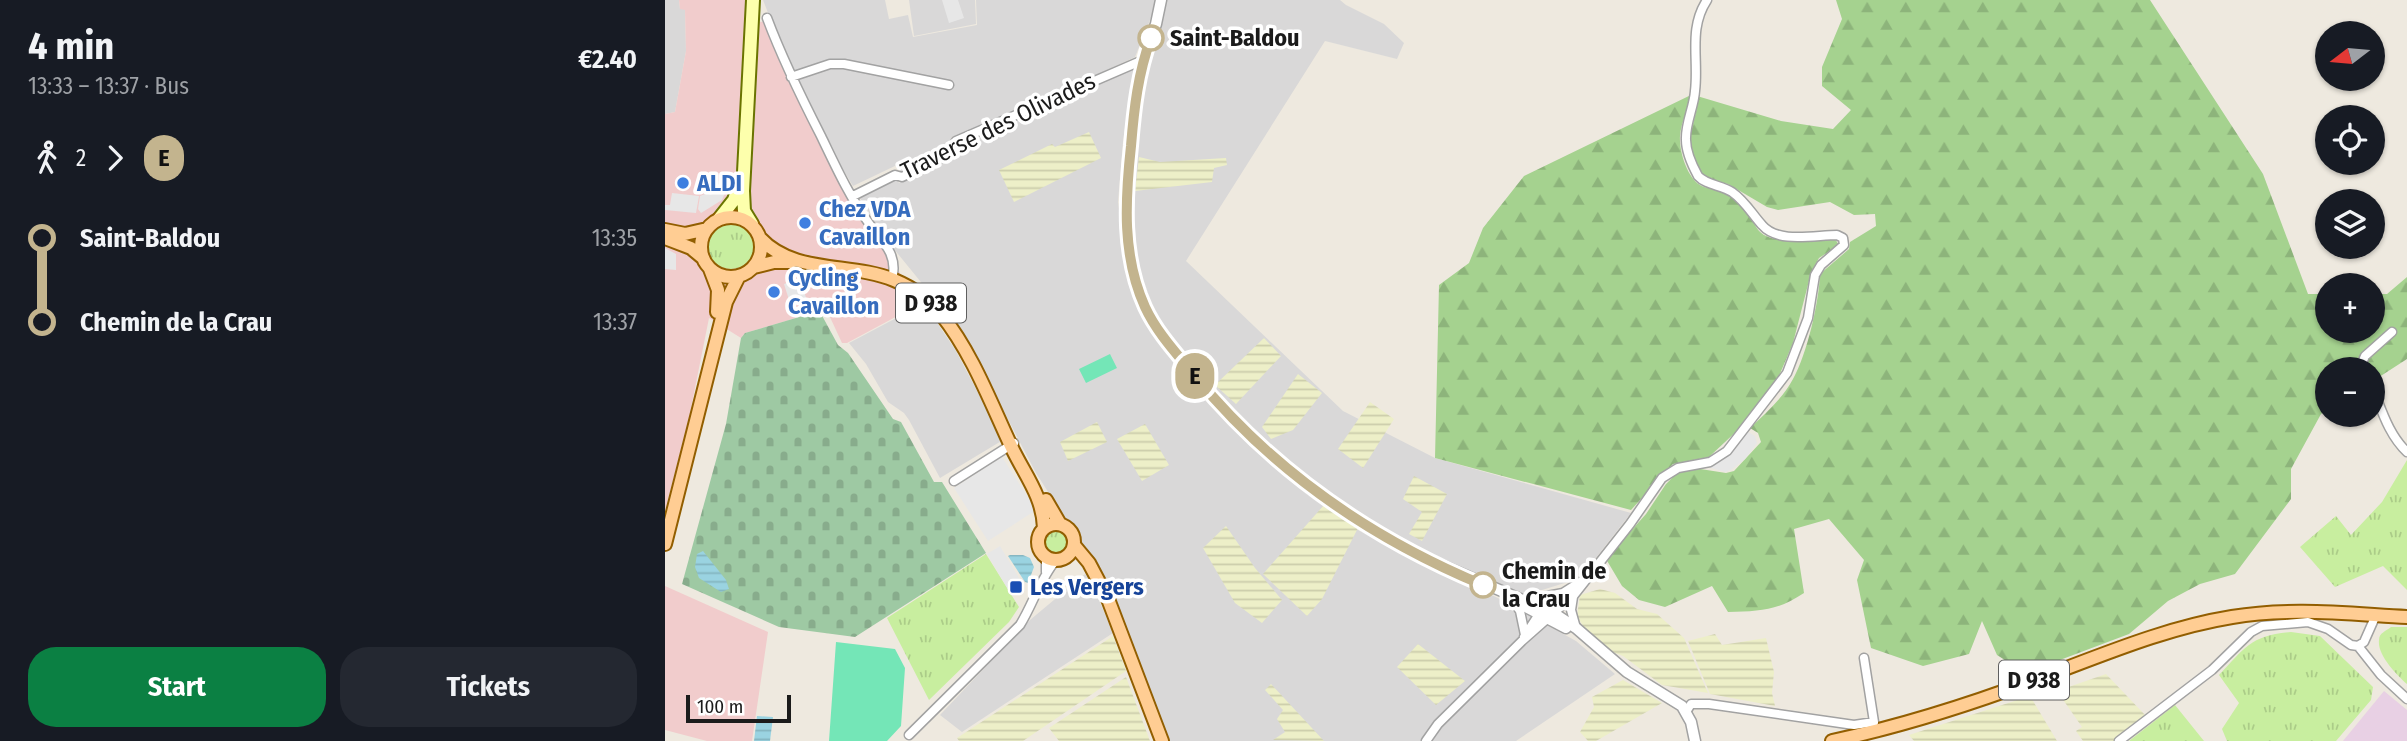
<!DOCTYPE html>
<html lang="en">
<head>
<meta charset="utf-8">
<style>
  :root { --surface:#171b24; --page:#242831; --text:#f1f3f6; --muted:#9ea1a6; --accent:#0b8043 }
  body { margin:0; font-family:"Fira Sans Condensed",sans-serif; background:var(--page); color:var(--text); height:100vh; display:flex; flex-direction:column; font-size:26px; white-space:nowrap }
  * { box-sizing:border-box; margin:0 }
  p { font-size:23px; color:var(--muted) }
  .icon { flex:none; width:38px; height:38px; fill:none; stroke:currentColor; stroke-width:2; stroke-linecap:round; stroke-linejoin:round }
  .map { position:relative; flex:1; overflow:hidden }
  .side { display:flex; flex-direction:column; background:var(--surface); width:665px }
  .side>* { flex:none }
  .badge { padding:0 14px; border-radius:23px; font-size:24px; line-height:46px }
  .needle { width:46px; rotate:254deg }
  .fabs { position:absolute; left:1650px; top:21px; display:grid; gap:14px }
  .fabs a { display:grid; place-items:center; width:70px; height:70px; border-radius:50%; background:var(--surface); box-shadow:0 2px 5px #0004; font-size:35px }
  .scale { position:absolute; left:21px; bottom:18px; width:105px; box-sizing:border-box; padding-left:7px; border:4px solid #1b1b1b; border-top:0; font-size:19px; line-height:24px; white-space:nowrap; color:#1b1b1b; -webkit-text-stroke:5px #fff; paint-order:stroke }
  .map>.badge { position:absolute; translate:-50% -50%; box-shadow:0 0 0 4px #fff }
  .legs { display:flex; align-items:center; gap:10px; height:77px; padding:0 28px; font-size:23px }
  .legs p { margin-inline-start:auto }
  .head { display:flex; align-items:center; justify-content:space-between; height:119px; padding:0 28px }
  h1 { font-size:38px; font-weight:700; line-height:52px }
  .cta { display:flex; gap:14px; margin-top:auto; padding:14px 28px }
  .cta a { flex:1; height:80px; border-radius:28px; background:var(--accent); color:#fff; font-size:28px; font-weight:700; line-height:80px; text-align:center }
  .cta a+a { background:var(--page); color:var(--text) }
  ul { padding:0 28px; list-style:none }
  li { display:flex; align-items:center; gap:24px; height:84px; font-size:26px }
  li i { display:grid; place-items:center; width:10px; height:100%; margin:0 9px; background:currentColor }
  li i::after { content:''; width:18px; height:18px; margin:-9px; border:5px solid; border-radius:50%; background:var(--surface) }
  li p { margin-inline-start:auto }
  li:first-child i { background:linear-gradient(#0000 50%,currentColor 0) }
  li:last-child i { background:linear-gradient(currentColor 50%,#0000 0) }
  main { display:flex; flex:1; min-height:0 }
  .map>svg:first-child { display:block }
  .residential { fill:#d9d8d8 }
  .commercial { fill:#f1cccc }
  .industrial { fill:#e8d0e4 }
  .farmland { fill:url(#farmland-rules) }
  .grass { fill:url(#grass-tufts) }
  .forest { fill:url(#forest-firs) }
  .cemetery { fill:url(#cemetery-stones) }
  .pitch { fill:#74e6b7 }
  .parking { fill:#e7e7e7 }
  .water { fill:url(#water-rules) }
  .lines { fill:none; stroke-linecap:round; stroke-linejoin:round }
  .minor-casing { stroke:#a2a2a2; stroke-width:11 }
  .tertiary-casing { stroke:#a2a2a2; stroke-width:13 }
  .secondary-casing { stroke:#6a7400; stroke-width:16 }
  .primary-casing { stroke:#925e00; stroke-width:16 }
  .minor { stroke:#fff; stroke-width:8 }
  .tertiary { stroke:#fff; stroke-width:10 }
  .secondary { stroke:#fdffac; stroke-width:12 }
  .primary { stroke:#ffcd93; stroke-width:12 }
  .line-1-casing { stroke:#fff; stroke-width:16 }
  .line-1 { stroke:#c3b48e; stroke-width:10 }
  .stop-1-dot { fill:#fff; stroke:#c3b48e; stroke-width:3.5 }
  .shop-dot { fill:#3f7fe0; stroke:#fff; stroke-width:2.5 }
  .transit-dot { fill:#1a4fb4; stroke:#fff; stroke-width:2.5 }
  .labels { text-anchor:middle; stroke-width:7; stroke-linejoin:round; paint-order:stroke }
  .shield { fill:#fff; stroke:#5f5f5f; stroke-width:2 }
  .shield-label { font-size:23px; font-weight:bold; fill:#1b1b1b }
  .stop-label { font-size:24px; font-weight:bold; fill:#1b1b1b; stroke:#fff; text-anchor:start }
  .street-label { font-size:24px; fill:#1b1b1b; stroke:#fff }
  .shop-label { font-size:24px; font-weight:bold; fill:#366cbe; stroke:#fff; text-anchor:start }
  .transit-label { font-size:24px; font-weight:bold; fill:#164399; stroke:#fff; text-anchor:start }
</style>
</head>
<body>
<main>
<section class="side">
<div class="head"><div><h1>4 min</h1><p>13:33 – 13:37 · Bus</p></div><b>€2.40</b></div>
<div class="legs"><svg class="icon" aria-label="walk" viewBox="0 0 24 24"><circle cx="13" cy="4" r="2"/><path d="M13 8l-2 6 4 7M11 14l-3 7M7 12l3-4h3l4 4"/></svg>2<svg class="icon" aria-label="forward" viewBox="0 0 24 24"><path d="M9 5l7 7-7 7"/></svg><b class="badge" style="background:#c3b48e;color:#111">E</b></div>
<ul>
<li><i style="color:#c3b48e"></i><b>Saint-Baldou</b><p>13:35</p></li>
<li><i style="color:#c3b48e"></i><b>Chemin de la Crau</b><p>13:37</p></li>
</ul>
<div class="cta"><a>Start</a><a>Tickets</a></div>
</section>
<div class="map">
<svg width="1742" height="741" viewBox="0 0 1742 741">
  <defs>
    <pattern id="farmland-rules" width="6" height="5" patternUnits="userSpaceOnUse" patternTransform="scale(1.75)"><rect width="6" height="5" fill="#edefc8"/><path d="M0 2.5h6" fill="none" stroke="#cbccab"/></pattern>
    <pattern id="grass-tufts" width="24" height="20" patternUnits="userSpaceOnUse" patternTransform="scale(1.75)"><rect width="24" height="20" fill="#c8ee9f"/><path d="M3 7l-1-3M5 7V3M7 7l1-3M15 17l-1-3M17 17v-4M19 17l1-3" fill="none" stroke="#abcc88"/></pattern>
    <pattern id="forest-firs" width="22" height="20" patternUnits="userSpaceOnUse" patternTransform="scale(1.75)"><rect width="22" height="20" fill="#a5d28f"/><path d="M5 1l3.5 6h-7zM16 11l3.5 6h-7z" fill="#8db47b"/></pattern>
    <pattern id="cemetery-stones" width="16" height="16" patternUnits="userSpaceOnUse" patternTransform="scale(1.75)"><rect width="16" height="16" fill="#9ec9a3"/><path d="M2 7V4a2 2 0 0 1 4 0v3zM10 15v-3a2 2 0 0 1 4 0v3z" fill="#88ac8c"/></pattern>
    <pattern id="water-rules" width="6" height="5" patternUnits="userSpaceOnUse" patternTransform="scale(1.75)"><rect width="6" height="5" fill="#9ad3e1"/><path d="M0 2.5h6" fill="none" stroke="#84b5c0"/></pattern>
  </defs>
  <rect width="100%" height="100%" fill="#eee9df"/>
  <path class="residential" d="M0,0h14l1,9h5l1,42 -11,61 -10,2z
    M98,0h122l4,19 19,-4 5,22 64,-12 -1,-25h179l-3,15 -17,42 -92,43 -91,37 -9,15 -41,22 -5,-9 -44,21 -28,-46 -35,-71z
    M244,0h66l1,24 -62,12z
    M501,0h174l6,5 38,19 20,19 -7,16 -72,-18 -139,220 157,150 92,47 196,55 -40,51 -20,17 -29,9 -26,4 -101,-48 -69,-40 -67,-52 -78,-78 -29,-38 -27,-40 -10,-44 -3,-76 13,-109z
    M469,66l-11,76 -5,60 11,77 21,51 58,69 55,57 95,74 144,70 74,41 39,33 -99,67h-346l-58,-149 -76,-119 -72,-138 -79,-97 -27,-43 39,-16 2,4 6,-6 53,-25 -2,-9z
    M252,307l17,11 22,33 47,89 -63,38 -31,-58 -5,-7 -16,-11 -22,-38 -17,-21z
    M420,574l8,12 20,47 -151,99 -22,-17 90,-95z"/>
  <path class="commercial" d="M14,0h68l-2,21 19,1 12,32 49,102 40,67 35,50 16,33 -69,37h-5l-19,-41 -16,5 -1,8 -61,18 -4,5 -32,-20 -20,100 -24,93v-397l10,-2 11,-61 -1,-41 -5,-1z
    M0,586l103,46 -16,109h-45l-42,-11z"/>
  <path class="industrial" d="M1719,691l23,19v31h-64z"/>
  <path class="farmland" d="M424,132l12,26 -87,44 -15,-32 53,-26 3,3z
    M474,157l21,5 66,-4 1,7 -13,3 -2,14 -77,9z
    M599,338l17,18 -45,48 -21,-19z
    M633,374l24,19 -29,37 -22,9 -9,-12z
    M705,402l24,17 -31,49 -25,-19z
    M432,422l10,20 -39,19 -8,-19z
    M480,424l24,41 -27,16 -25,-42z
    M749,476l33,18 -25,47 -13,-7 13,-22 -19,-13z
    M659,505l34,23 -36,71 -15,17 -44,-42z
    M561,526l29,42 27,32 -20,23 -27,-20 -32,-55z
    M935,589l15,4 22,16 20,5 27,24 24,55 -46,-8 -39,-29 -13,-5 -24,-20 -9,-15 3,-21z
    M1050,634l7,11 44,-7 8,34 -2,21 3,13 -65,-12 -22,-53z
    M448,636l13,35 -103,70h-64l-2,-3z
    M753,644l47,37 -29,24 -39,-38z
    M1441,674l40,42 -31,25h-32l-7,-10 6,-4 -25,-36z
    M461,677l24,64h-91l-10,-13z
    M958,680l39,23 -66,38h-8l-8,-9 14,-25 -2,-10z
    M606,684l53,57 -51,-1 12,-8 -8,-13 6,-9 -18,-20z
    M1365,696l27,45h-143l-5,-6z"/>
  <path class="grass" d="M42 245a24 24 0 1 1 48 0a24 24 0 1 1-48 0Z
    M1742,460v130l-24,-24 -48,21 -35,-40 36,-31 15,19 31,-33z
    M378 542a12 12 0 1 1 24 0a12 12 0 1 1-24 0Z
    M321,554l33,53 -10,15 -80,78 -42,-82z
    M1726,627h16v57c-10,-9 -30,-29 -28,-44 0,-7 7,-9 12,-13z
    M1626,632l29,4 53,51 -2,13 -35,41h-109l-5,-12 17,-26 -20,-28c26,-27 32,-40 72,-43z
    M1510,705l29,36h-75z"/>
  <path class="forest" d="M1171,0h314l113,174 45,120h19v37h46v-37h14l20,-17v82l-34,22v-12h-46v41l-6,4 -30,55v30l-56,75 -35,10 -32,17 -39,33 -104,39 -28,-18 -15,-34 -13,33 -46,12 -52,-18 -14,-68 7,-20 -35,-41 -35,10 10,64c-27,18 -44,18 -76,19l-16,-26 -47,21 -26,-7 -17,-14 -16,-27 40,-45 20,-30 11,-11 17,-5 32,5 8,-2 27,-29 -3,-9 -8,-5c15,-14 33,-30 43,-49 14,-25 26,-77 27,-105l29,-25 1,-7 26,-16 -1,-12 -21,1 -24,-13 -52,8 -11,-3 -39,-23 -19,-4 -6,-5 -7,-11 -7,-24 8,-32v-12l84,25 52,8 18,-19 -29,-24v-19l20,-48z
    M1028,94c-4,13 -12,28 -13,42 -1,15 7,41 20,49 6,4 14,3 21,5 6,3 13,8 18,12 19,15 10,31 36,37h60l4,6 -20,13 -8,15 -18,70 -14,33 -39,52 -31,29 -36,7 -42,46 -196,-52 4,-173 30,-22 14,-35 41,-52z"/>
  <path class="cemetery" d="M142,307l12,3 19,35 10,8 45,66 8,3 33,60h8l44,71 -131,84 -76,-10 -97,-43 44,-160 15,-86 4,-5 61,-18z"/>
  <path class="pitch" d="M445,354l7,14 -31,15 -7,-14z
    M171,642l59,7 10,19 -4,58 -14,15h-58z"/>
  <path class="parking" d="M277,0h16l6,18 -15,5z
    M52,181l12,2 -7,17 -21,13 -3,-4 2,-13 10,-4z
    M7,193l27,3 -3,17 -31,-3v-5h5z
    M0,248l11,6v16l-11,-1z
    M136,278l5,20 -16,5 -6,-19z
    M1083,432l7,4 2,7 -12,16 -14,11 -6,2 -17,-5 14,-8z
    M337,457l34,53 -48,31 -34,-53z
    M335,546l25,42 -13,8 -25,-42z"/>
  <path class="water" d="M38,551l23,29 3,9 -8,3 -22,-14 -4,-11 2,-13z
    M345,555h13l7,3 4,9 -6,16 -3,-1 -17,-26z
    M92,716l16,1 -3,24h-16z"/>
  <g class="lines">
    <defs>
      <path id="minor" d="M102,18c15,40 34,79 54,118 14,29 28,60 47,86 13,18 31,32 24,57
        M126,77l39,-13h14l105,21
        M188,196l42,-21 7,2 45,-22 9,-14 187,-81
        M1700,369l-3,-6 3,-7 27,-24
        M1708,389c9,22 16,46 34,63
        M289,481l60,-38
        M381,557v15
        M908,597l-2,13 5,18
        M848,600l7,11 5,24
        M861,600l37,-7 19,-12
        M859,637l19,-29 20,-15
        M1693,646l23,29 26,24
        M1021,712l5,-8h18l145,21 20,-3 -10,-64
        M244,735l111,-110c13,-21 20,-46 36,-65
        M761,741l12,-17 84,-83 52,-46 56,-71 32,-46 16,-10 32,-6 17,-11 60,-78 21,-55 7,-43 6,-10 23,-20 -1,-7 -6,-3c-22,0 -59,9 -75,-10 -10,-11 -17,-24 -30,-33 -11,-7 -26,-7 -34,-16 -6,-11 -12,-24 -12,-36 -1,-16 8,-33 9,-49 4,-32 -7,-62 12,-91
        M1454,741l93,-71 39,-38 11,-6 46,-4 20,7 23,16 7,1 6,-4 12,-27"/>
      <path id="tertiary" d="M496,0l-5,24 -13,36 -6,29 -11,117 1,32 7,37 12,33 18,31 78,89 69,61 54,37 60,32 130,56 21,14 51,44 55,34 9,16 4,19
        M859,606l42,22"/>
      <path id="secondary" d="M54,219l15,-19 5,-15
        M87,224l-8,-13 -1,-20 10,-191"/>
      <path id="primary" d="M36 247a30 30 0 1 1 60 0a30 30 0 1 1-60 0Z
        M0,230l20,4 22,-5
        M0,238l26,10 12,10
        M95,238c34,37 91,24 134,42 19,8 35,19 47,34 31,39 49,87 70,132 13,28 32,50 33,82
        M89,267l20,-5h17
        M45,269l8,21 -1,22
        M381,500l14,24
        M373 542a18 18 0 1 1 36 0a18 18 0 1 1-36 0Z
        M0,544l61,-242 13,-26
        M409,545l15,18 19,36 54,142
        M1167,741c70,-15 136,-36 203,-61 65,-24 129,-52 197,-63 58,-10 117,-3 175,0"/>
    </defs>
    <use href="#minor" class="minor-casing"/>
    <use href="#tertiary" class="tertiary-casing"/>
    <use href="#secondary" class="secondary-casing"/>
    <use href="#primary" class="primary-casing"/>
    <use href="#minor" class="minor"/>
    <use href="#tertiary" class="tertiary"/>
    <use href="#secondary" class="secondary"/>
    <use href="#primary" class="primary"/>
  </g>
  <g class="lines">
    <defs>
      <path id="line-1" d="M486,38c-13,35 -17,71 -20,108 -6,55 -9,110 14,161 12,26 32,47 50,69 78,95 175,162 288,209"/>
    </defs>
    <use href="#line-1" class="line-1-casing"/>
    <use href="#line-1" class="line-1"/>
  </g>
  <g class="stop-1-dot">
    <circle cx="486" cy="38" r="12"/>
    <circle cx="818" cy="585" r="12"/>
  </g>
  <g class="shop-dot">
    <circle cx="18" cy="183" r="7"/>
    <circle cx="140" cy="223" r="7"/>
    <circle cx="109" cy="292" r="7"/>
  </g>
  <rect class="transit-dot" x="344" y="580" width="14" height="14" rx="3.5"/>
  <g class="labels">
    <g class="shield">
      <rect x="231" y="283.5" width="70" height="39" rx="5"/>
      <rect x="1334" y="660.5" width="70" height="39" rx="5"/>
    </g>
    <g class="shield-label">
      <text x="266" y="311">D 938</text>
      <text x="1369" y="688">D 938</text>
    </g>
    <g class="stop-label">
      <text x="505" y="46">Saint-Baldou</text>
      <text x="837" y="579">Chemin de<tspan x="837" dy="28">la Crau</tspan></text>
    </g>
    <g class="street-label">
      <text transform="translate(333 126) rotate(-26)" y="8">Traverse des Olivades</text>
    </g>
    <g class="shop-label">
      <text x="32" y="191">ALDI</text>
      <text x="154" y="217">Chez VDA<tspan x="154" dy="28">Cavaillon</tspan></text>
      <text x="123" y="286">Cycling<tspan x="123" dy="28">Cavaillon</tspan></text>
    </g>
    <g class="transit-label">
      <text x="365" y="595">Les Vergers</text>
    </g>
  </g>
</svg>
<div class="fabs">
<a><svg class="needle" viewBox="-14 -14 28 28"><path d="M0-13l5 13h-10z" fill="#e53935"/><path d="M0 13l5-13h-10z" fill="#9ea1a6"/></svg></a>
<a><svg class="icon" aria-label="locate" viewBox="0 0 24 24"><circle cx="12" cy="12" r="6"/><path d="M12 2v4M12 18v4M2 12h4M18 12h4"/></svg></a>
<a><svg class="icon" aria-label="layers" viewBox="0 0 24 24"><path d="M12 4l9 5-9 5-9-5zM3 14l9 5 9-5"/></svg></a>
<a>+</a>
<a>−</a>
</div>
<div class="scale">100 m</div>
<b class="badge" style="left:530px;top:376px;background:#c3b48e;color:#111">E</b>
</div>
</main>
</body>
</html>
